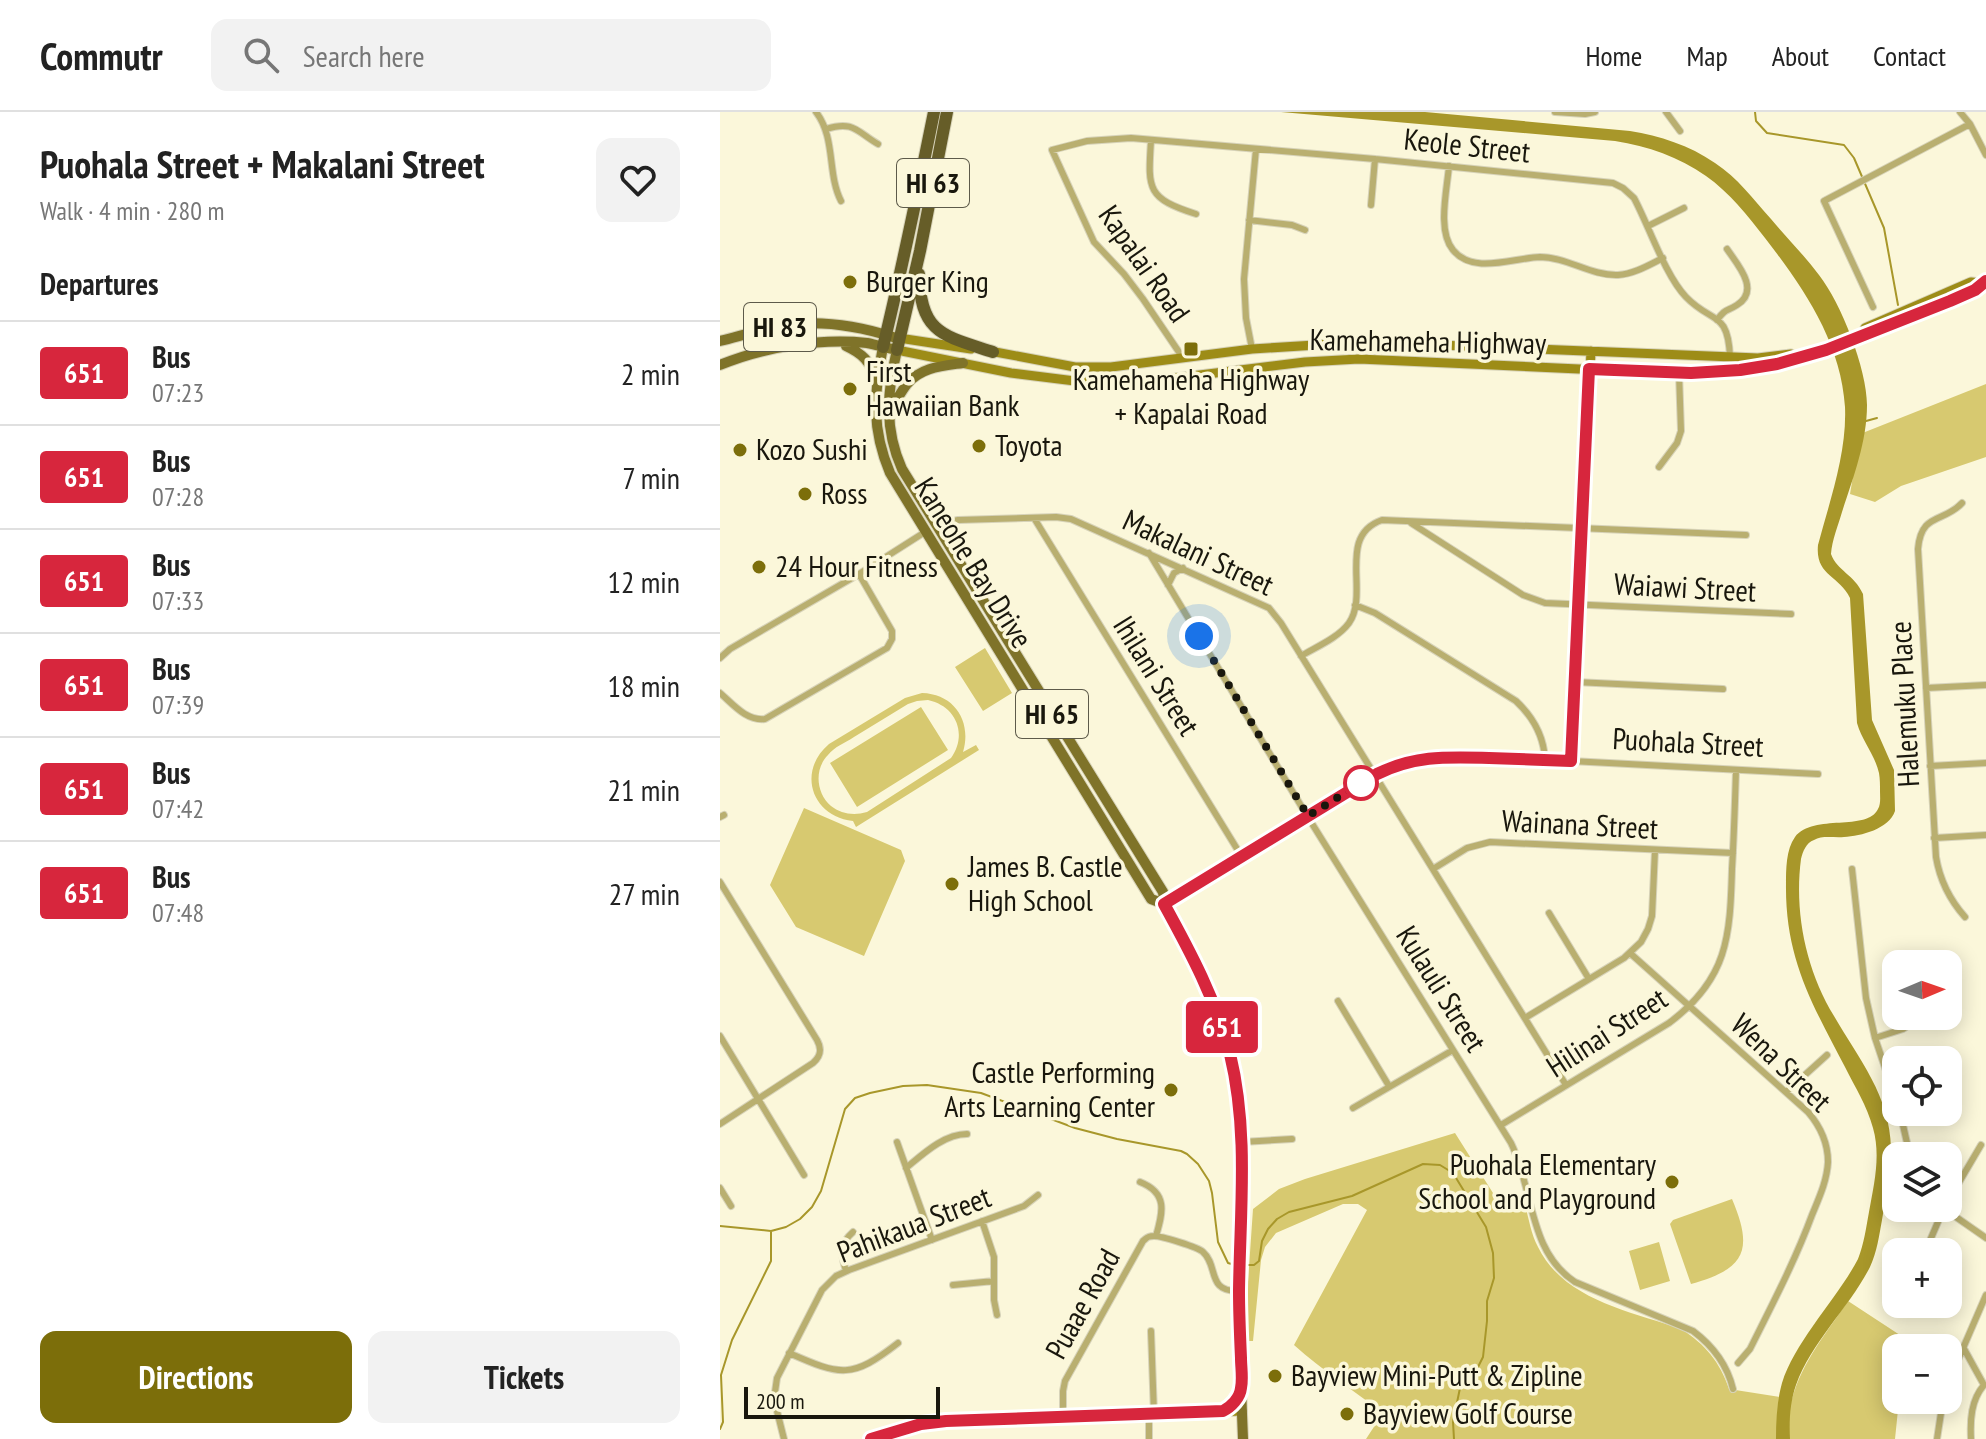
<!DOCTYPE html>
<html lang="en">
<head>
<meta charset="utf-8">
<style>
  :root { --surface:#fff; --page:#f2f2f2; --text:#222; --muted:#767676; --line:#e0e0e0; --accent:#7c6e0a }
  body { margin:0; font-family:"PT Sans Narrow",sans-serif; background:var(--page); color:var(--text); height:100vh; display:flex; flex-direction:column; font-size:30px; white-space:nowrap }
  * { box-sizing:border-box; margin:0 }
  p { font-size:26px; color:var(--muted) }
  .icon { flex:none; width:44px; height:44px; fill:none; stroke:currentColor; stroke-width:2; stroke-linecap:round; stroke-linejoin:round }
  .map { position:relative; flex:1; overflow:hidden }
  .panel { display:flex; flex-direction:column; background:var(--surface); width:720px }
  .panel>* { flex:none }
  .badge { padding:0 16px; border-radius:6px; font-size:28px; line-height:52px }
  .needle { width:52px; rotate:88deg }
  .controls { position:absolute; left:1162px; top:838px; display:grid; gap:16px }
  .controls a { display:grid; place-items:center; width:80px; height:80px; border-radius:16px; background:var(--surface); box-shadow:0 4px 20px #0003; font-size:40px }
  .scale { position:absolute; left:24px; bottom:20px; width:196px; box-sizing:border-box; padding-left:8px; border:4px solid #19170d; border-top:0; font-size:22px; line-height:28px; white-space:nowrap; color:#19170d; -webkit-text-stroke:6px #fbf7da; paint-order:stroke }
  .you { position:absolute; width:40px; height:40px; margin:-20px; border:6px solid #fff; border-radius:50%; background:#1a73e8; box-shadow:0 0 0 12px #1a73e833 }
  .map>.badge { position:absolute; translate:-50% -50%; box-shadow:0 0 0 4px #fff }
  h2 { padding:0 40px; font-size:30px; line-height:72px }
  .round { display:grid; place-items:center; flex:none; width:84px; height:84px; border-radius:16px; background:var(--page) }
  .head { display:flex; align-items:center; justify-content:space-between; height:136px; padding:0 40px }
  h1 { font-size:38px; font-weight:700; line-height:60px }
  .primary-button { display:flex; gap:16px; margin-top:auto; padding:16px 40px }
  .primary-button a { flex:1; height:92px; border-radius:16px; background:var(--accent); color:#fff; font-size:32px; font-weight:700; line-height:92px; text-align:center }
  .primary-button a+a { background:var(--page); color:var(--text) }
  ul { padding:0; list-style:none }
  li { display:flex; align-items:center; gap:24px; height:104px; padding:0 40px; border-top:2px solid var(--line) }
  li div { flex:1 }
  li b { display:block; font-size:30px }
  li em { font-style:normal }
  li .badge { min-width:88px; font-weight:700; text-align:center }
  header { display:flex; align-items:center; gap:48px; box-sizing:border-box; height:112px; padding:0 40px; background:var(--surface); border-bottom:2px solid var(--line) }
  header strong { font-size:38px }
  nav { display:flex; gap:44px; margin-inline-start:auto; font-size:28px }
  .search { width:560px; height:72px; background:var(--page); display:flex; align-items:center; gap:20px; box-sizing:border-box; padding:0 28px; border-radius:16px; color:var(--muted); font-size:30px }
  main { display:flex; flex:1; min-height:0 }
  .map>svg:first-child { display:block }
  .green { fill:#d7c970; fill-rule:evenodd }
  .water { fill:#a8972a }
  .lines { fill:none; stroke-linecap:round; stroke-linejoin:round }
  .stream { stroke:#a8972a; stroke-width:2 }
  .street-casing { stroke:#d7d3b9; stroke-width:8 }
  .secondary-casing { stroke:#d7d3b9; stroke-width:11 }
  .primary-casing { stroke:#d7d3b9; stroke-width:12 }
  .highway-casing { stroke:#d7d3b9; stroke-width:14 }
  .street { stroke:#b9af70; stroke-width:6 }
  .secondary { stroke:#9d8c17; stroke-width:9 }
  .primary { stroke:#7f7329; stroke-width:10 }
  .highway { stroke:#665d28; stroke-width:12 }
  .line-casing { stroke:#fff; stroke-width:18 }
  .line { stroke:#d7263d; stroke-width:12 }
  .walk { stroke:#19170d; stroke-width:8; stroke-dasharray:0 14.4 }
  .poi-dot { fill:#7c6e0a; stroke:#fbf7da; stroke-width:3 }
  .stop-dot { fill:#fff; stroke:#d7263d; stroke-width:4 }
  .labels { text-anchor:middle; stroke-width:7; stroke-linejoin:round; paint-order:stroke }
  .shield { fill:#fbf7da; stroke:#5d5a4a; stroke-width:2 }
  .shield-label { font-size:28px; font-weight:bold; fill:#19170d }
  .street-label { font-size:30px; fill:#19170d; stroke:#fbf7da }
  .poi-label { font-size:30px; fill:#19170d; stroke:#fbf7da; text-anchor:start }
</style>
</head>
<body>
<header>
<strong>Commutr</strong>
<div class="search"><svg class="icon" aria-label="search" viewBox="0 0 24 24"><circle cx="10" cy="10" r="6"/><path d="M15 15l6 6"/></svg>Search here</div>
<nav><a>Home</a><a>Map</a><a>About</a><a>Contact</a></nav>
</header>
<main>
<section class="panel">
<div class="head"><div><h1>Puohala Street + Makalani Street</h1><p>Walk · 4 min · 280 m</p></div><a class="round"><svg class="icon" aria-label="heart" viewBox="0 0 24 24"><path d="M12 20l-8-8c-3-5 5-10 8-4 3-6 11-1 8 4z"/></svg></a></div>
<h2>Departures</h2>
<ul>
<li><span class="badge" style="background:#d7263d;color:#fff">651</span><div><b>Bus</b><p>07:23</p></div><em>2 min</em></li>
<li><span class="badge" style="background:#d7263d;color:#fff">651</span><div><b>Bus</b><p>07:28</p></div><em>7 min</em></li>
<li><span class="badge" style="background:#d7263d;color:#fff">651</span><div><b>Bus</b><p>07:33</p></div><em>12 min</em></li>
<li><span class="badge" style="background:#d7263d;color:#fff">651</span><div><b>Bus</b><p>07:39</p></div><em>18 min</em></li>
<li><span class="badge" style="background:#d7263d;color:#fff">651</span><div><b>Bus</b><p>07:42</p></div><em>21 min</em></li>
<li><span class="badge" style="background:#d7263d;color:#fff">651</span><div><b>Bus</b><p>07:48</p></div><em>27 min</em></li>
</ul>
<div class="primary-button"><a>Directions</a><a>Tickets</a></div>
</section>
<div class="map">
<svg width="1266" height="1327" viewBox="0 0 1266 1327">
  <rect width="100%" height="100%" fill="#fbf7da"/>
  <path class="green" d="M1266,272v73l-85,29 -26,16 -25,-8 10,-60z
    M265,536l27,45 -29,18 -28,-44z
    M202,581c33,1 50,29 41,59l13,-7 3,5 -123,77 -3,-6c-42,-5 -56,-50 -24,-77l76,-46zM208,588c28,6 40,34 23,58l-84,54c-13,4 -26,2 -36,-6 -15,-13 -17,-37 -3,-51 6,-8 17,-12 26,-18 18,-11 36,-22 54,-33l9,-3z
    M201,595l27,43 -91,57 -27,-44z
    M84,696l97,42 4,11 -41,95 -68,-29 -26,-42z
    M735,1021l50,79 20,-7c4,14 6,29 13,42 26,53 92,64 143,82 24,15 39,33 48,60l63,10c10,-37 35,-67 56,-98l58,38 -1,9h-9v52h3l-4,39h-529l17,-26c-30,-23 -61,-43 -89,-68l73,-135 -9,-6h-15l-67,29 -11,14 -4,13 -8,81h-5v-59l5,-73 26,-20 26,-10z
    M1012,1087c22,52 13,70 -41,85l-21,-60 3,-4z
    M939,1130l11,39 -30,9 -11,-39z"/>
  <path class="water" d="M561,0h144l205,19c30,5 59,14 85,32 23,15 38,36 56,56 16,19 33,36 48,56 22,28 48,94 48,130 0,37 -14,73 -25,107 -4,14 -10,28 -11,42 6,17 23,20 32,40l9,126 22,50 1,41c-6,18 -34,25 -51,26 -10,1 -22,-2 -30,3 -8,3 -11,11 -13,19 -7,54 5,111 33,157 25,43 56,80 57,132 0,25 -5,48 -9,72 -3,16 -5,32 -12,47 -21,41 -58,74 -74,118 -6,17 -7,36 -6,54h-14c0,-19 1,-38 6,-56 13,-42 55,-84 76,-124 6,-15 8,-31 11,-47 5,-28 12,-56 4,-84 -6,-22 -18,-41 -28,-61 -33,-63 -60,-109 -59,-183 0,-14 0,-35 9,-47 19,-24 72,-5 83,-28 3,-5 2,-12 2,-18 0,-6 0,-12 -1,-18 -4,-18 -17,-32 -22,-50l-7,-125c-11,-23 -35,-22 -32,-53 12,-45 29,-92 27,-138 -4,-65 -42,-120 -80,-169 -18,-23 -35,-45 -59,-62 -27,-19 -58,-30 -91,-35z"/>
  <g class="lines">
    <path class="stream" d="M1035,0l1,9 11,12 77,12 10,13 30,70 14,77
      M1146,309l11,-3
      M0,1114l51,5
      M526,1153h8l5,-4 3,-20 6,-12 9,-10 12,-7 63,-16 71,-32 17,1 13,8 33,54 7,26 1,25 -7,23v20l-4,36 -5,10 -13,12 -5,9 -7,34 1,17
      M0,1317l3,-7 -2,-47 11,-35 39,-79v-30l15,-4 14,-8 12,-12 9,-16 24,-82 10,-11 15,-5 33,-7 24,-1 54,8 94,35 42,11 64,12 6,3 11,10 11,17 3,12 6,49 10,21 7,2"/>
    <defs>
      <path id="street" d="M96,0c20,26 11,62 25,89
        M835,0l30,2 10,-2
        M946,0l14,19
        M1240,0l10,12 16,31
        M106,17c28,-9 31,3 52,15
        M431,28c-3,49 -5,58 45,74
        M729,54c-2,24 -12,65 4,84 20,25 60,8 87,7 27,0 51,19 78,18 16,-1 31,-10 45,-17
        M651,93l4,-46
        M529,108l43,5 13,5
        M928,114l36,-18
        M1153,195l-49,-106 146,-77
        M997,208c9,-12 9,-8 20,-15 24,-15 0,-41 -10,-56
        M532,237l-6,-31 -2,-39 12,-130
        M463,246l-40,-59 -19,-25 -30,-32 -42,-92 35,-9 44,-3 244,21 238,24 10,5 11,10c15,28 31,77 52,99 26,27 42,13 44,60
        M939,355l18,-24 4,-12 -2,-58
        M1242,391c-18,20 -41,9 -44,46l18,308c4,24 13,42 29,60
        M314,406l208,339
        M691,411l112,72 22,8 246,11
        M216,413l22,-5 98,-3 15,2 198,89 12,15 285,462
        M429,441l157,261 205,329c23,47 17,108 64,139l118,49c20,15 34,33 40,58
        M448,473l6,-12 9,-5
        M635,493l20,8 141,88c17,16 28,36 29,59
        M581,544c15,-9 37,-18 48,-33 21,-30 -13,-87 33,-103l364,15
        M0,546l10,-9 129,-75 66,-42
        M855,570l148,7
        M1206,576l60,-3
        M0,581c13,11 26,28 45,26l122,-71 5,-9v-8l-33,-57
        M851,649l247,13
        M1210,654l56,-3
        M0,705l4,-2
        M1214,726l52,-3
        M713,757l34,-21 23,-6 243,11
        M1132,757l14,129 9,40 21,62
        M0,770l97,158c5,9 4,16 -4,23l-93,61
        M829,801l40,66
        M911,842l177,158c12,14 20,31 20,50 -1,19 -9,36 -16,53 -17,46 -40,90 -62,134l-12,14
        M618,889l51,85
        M805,906l99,-60 17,-16 7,-13 4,-13 3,-66
        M0,924l84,139
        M1155,926l28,-9 19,-13
        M1066,980l41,-37
        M633,996l100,-58
        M1180,1000l10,44
        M781,1013l168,-102c59,-44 61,-86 63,-154 2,-33 3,-66 4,-99
        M177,1030l35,98
        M522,1030l50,-3
        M186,1056c17,-14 38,-34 61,-34
        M420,1070c28,11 23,30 16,54
        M0,1076l11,18
        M1228,1089l33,-56
        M1223,1096l43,30
        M262,1109l12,36v43l3,15
        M1205,1140l19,-44
        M126,1159c-5,-16 -7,-27 7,-39
        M233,1173l41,-4
        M431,1219l3,83
        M1243,1235l21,38c-13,15 -14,35 -13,54
        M69,1241c52,23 63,26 109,-10
        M1228,1271l38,-88
        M429,1302v25
        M343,1305v-26l2,-10 78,-140c4,-3 4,-5 11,-5 7,0 44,11 49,16 16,14 3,40 36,39
        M64,1327l-10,-40 3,-21 45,-88 14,-14 13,-6 175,-64 14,-11
        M1217,1327l6,-39"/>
      <path id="secondary" d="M1145,216l106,-46 10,1
        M179,226l72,11
        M177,238l114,23 64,8h76l154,-19 54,-3 308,14 54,-1 56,-8 49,-14 124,-49 25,-11 11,-9
        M270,239l85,16h36l141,-18 112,-7 394,16 33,-4
        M444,792l213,-130c20,-10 40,-15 62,-17l132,4 20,-410
        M151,1327l50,-15 25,-3 296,-10"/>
      <path id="primary" d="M0,229c24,-6 49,-14 74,-17 33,-3 68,3 99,13
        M126,234c17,8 24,15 30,34
        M163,235c-9,47 -12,81 7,126l261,426 13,5
        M0,253c43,-18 100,-27 147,-22 10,2 20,5 30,7 -10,42 -13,79 5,119l261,423c2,26 22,49 34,71 17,36 31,76 38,116 13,71 5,142 4,213 0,49 2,98 4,147
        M168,300c7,-8 12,-19 19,-28 14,-17 35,-18 56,-21
        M503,1299l11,-8 6,-11"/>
      <path id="highway" d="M199,162c1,60 25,62 74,78
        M163,235c19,-78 35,-156 51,-235
        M177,238l23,-99 27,-139"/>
    </defs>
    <use href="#street" class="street-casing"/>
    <use href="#secondary" class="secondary-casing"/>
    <use href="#primary" class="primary-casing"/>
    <use href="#highway" class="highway-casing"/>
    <use href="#street" class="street"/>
    <use href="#secondary" class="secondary"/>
    <use href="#primary" class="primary"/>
    <use href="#highway" class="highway"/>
  </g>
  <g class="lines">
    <defs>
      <path id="line" d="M151,1327l50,-15 25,-3 277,-10c8,-4 17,-13 18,-23 2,-9 0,-21 0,-30 -1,-22 -2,-45 -2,-67 1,-80 10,-159 -9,-237 -14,-54 -39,-101 -66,-150l213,-130c39,-19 70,-17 112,-16 27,1 55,2 82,3l18,-392 102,4 49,-3 37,-6 49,-14 124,-49 25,-11 11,-9"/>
    </defs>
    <use href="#line" class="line-casing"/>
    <use href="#line" class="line"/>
    <path class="walk" d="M479,524l109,180 53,-33"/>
  </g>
  <g class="poi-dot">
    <circle cx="130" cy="170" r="8"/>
    <rect x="463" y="229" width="16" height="16" rx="4"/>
    <circle cx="130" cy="277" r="8"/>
    <circle cx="259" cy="334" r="8"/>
    <circle cx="20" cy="338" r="8"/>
    <circle cx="85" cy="382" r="8"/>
    <circle cx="39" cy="455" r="8"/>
    <circle cx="232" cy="772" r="8"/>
    <circle cx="451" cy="978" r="8"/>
    <circle cx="952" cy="1070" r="8"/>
    <circle cx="555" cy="1264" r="8"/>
    <circle cx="627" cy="1302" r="8"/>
  </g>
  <circle class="stop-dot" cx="641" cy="671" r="16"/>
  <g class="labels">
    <g class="shield">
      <rect x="177" y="47" width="72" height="48" rx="6"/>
      <rect x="24" y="191" width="72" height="48" rx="6"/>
      <rect x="296" y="578" width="72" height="48" rx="6"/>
    </g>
    <g class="shield-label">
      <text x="213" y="81">HI 63</text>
      <text x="60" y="225">HI 83</text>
      <text x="332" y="612">HI 65</text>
    </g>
    <g class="street-label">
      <text transform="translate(747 34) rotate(6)" y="10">Keole Street</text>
      <text transform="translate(424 152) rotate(55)" y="10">Kapalai Road</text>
      <text transform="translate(708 230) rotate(1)" y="10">Kamehameha Highway</text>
      <text transform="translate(478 441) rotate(25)" y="10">Makalani Street</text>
      <text transform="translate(253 451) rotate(58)" y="10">Kaneohe Bay Drive</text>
      <text transform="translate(965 476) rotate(3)" y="10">Waiawi Street</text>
      <text transform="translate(436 564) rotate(58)" y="10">Ihilani Street</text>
      <text transform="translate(1185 592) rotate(-93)" y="10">Halemuku Place</text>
      <text transform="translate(968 631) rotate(3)" y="10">Puohala Street</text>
      <text transform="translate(860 713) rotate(3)" y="10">Wainana Street</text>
      <text transform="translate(721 877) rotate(58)" y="10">Kulauli Street</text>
      <text transform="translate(887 921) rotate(-33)" y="10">Hilinai Street</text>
      <text transform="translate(1061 951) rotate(44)" y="10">Wena Street</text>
      <text transform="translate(194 1113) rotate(-21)" y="10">Pahikaua Street</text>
      <text transform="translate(363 1192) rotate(-61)" y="10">Puaae Road</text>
    </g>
    <g class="poi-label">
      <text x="146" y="180">Burger King</text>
      <text x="146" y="270">First<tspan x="146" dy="34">Hawaiian Bank</tspan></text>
      <text x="471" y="278" text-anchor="middle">Kamehameha Highway<tspan x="471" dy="34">+ Kapalai Road</tspan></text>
      <text x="275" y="344">Toyota</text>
      <text x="36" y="348">Kozo Sushi</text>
      <text x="101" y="392">Ross</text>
      <text x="55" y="465">24 Hour Fitness</text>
      <text x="248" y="765">James B. Castle<tspan x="248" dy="34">High School</tspan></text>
      <text x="435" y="971" text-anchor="end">Castle Performing<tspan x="435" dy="34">Arts Learning Center</tspan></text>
      <text x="936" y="1063" text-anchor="end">Puohala Elementary<tspan x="936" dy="34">School and Playground</tspan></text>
      <text x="571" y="1274">Bayview Mini-Putt &amp; Zipline</text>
      <text x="643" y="1312">Bayview Golf Course</text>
    </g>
  </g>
</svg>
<div class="controls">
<a><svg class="needle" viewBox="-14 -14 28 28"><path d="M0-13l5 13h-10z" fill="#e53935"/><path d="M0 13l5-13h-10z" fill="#767676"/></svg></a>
<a><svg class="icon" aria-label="locate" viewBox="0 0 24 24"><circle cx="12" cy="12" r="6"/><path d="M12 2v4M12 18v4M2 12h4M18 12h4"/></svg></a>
<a><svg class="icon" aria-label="layers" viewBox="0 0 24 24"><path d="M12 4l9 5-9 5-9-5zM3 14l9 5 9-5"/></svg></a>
<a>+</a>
<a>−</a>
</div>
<div class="scale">200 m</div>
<div class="you" style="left:479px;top:524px"></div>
<b class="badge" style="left:502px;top:915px;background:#d7263d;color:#fff">651</b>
</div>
</main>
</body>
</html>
